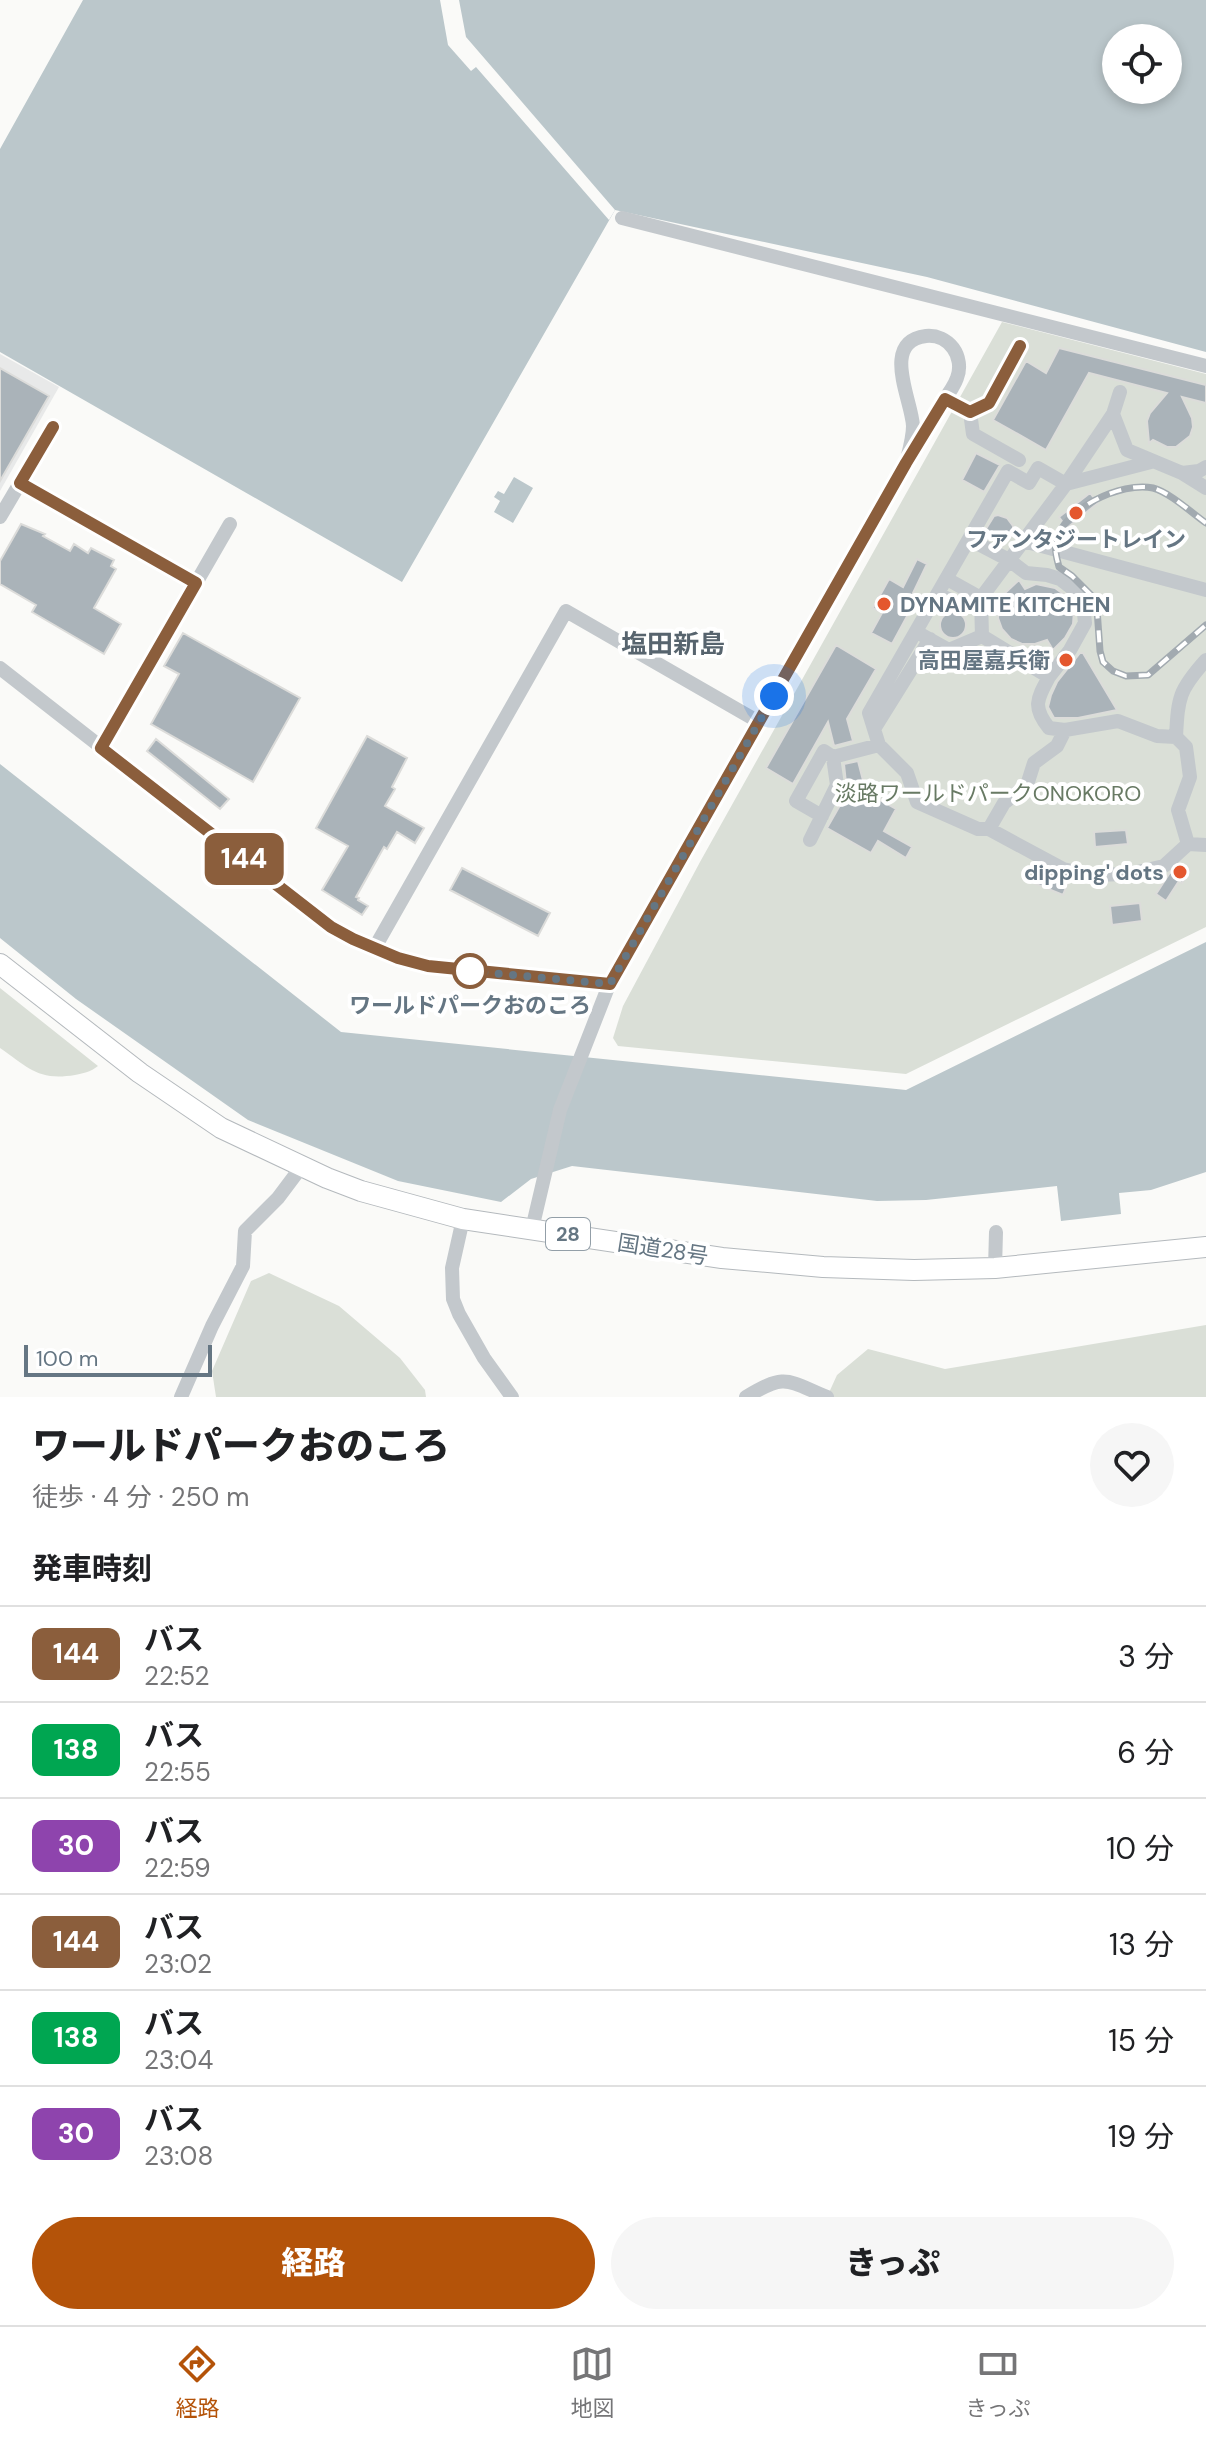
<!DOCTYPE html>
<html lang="ja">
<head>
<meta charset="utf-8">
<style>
  :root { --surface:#fff; --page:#f6f6f6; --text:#202124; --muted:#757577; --line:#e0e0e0; --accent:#b45309 }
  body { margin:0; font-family:"DM Sans","Noto Sans JP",sans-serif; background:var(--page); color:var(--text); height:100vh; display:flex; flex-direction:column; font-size:30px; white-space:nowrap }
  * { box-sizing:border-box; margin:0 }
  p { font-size:26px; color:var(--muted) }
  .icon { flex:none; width:44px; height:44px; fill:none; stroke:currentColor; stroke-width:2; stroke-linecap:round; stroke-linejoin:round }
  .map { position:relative; height:1397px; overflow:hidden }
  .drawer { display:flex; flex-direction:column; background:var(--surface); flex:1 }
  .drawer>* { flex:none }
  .badge { padding:0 16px; border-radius:12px; font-size:28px; line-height:52px }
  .tools { position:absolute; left:1102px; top:24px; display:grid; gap:16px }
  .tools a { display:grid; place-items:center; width:80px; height:80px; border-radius:50%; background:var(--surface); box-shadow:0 4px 12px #0003; font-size:40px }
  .scale { position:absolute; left:24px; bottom:20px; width:188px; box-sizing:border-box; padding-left:8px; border:4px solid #657683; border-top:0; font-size:22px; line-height:28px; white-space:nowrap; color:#657683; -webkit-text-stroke:6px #fff; paint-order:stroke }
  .you { position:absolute; width:40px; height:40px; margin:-20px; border:6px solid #fff; border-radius:50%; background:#1a73e8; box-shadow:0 0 0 12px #1a73e833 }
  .map>.badge { position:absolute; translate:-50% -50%; box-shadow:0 0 0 4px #fff }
  h2 { padding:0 32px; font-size:30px; line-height:72px }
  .round { display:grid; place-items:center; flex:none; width:84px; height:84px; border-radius:42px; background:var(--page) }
  .head { display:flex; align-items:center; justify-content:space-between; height:136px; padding:0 32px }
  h1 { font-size:38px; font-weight:800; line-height:60px }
  .primary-button { display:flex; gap:16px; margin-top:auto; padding:16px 32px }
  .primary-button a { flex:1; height:92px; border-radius:48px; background:var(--accent); color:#fff; font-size:32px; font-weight:800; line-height:92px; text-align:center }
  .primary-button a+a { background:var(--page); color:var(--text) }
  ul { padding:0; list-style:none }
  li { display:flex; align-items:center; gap:24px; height:96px; padding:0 32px; border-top:2px solid var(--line) }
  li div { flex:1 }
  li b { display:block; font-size:30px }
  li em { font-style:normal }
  li .badge { min-width:88px; font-weight:700; text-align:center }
  .tab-bar { display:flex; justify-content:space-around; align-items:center; height:112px; border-top:2px solid var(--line); background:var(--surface); font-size:22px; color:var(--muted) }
  .tab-bar a { display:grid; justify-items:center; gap:4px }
  .tab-bar .selected { color:var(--accent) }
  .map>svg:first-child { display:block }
  .built { fill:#e8e9e9 }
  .green { fill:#dadfd7 }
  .water { fill:#bbc7cb; fill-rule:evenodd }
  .pier { fill:#fafaf8 }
  .building { fill:#aab3b9; stroke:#dcdcda; stroke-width:2 }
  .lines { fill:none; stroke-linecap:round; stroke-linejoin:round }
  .highway-casing { stroke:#b4b9bd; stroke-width:22 }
  .minor { stroke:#c3c8cc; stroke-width:14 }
  .highway { stroke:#fff; stroke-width:20 }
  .rail-casing { stroke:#a2aab0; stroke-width:7 }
  .rail { stroke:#fff; stroke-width:4; stroke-dasharray:12; stroke-linecap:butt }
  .line-casing { stroke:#fff; stroke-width:18 }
  .line { stroke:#8b5e3c; stroke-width:12 }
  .walk { stroke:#657683; stroke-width:8; stroke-dasharray:0 14.4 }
  .poi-dot { fill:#e4572e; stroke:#fff; stroke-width:3 }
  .stop-dot { fill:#fff; stroke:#8b5e3c; stroke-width:4 }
  .labels { text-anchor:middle; stroke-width:8; stroke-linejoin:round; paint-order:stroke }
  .shield { fill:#fff; stroke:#939fa8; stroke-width:2 }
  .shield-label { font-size:20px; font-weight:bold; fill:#657683 }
  .poi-label { font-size:22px; font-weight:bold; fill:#657683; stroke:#fff; text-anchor:end }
  .park-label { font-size:22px; fill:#687a64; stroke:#fff }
  .stop-label { font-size:22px; font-weight:bold; fill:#657683; stroke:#fff }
  .street-label { font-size:22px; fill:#657683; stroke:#fff }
  .quarter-label { font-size:26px; font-weight:bold; fill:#57646e; stroke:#fff }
</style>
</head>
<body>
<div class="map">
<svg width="1206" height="1397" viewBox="0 0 1206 1397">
  <rect width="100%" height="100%" fill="#fafaf8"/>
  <path class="built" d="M0,354l59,33 -59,104z"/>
  <path class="green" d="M1002,322l204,52v553l-300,147 -288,-28 -5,-8 10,-32 77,-144z
    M0,988l98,78c-8,6 -13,7 -23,9 -37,6 -46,-7 -75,-27z
    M269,1273l70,33 61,52 25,32 1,7h-210l-4,-26 39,-90z
    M1206,1325v72h-379l10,-22 31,-26 77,20z"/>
  <path class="water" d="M83,0h1123v352l-279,-75 -312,-67 -213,372 -402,-230v-203zM1116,38h52v52h-52z
    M514,477l19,11 -20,35 -19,-11 6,-11 -6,-4 4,-6 6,3z
    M0,764l341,268 565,58 300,-148v230l-55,18 -32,3 2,21 -60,7 -4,-35 -131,14 -49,1 -305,-35 -41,13 -30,23 -103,-21 -150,-61 -172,-121 -76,-61z"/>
  <path class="pier" d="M440,0h19l7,37 149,173 -6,10 -133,-153 -5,4 -23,-26z"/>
  <path class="building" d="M1059,348l147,37v18l-24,-6 10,21 1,9 -3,9 -14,11h-9l-14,-7 -4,3 -2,-22 3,-8 17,-20 -78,-20 -43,77 -53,-30 33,-59 20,12z
    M0,368l49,28 -49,85z
    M976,453l24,12 -16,27 -22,-12z
    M1090,493l8,10 -31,25 -8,-11z
    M998,515l9,3 6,8v9l-11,9 -16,-7 -2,-5 10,-16z
    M21,524l24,10 -2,2 27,15 4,-7 14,9 3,-5 23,12 -3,6 5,3 -22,39 27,16 -17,30 -72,-42 4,-7 -36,-21v-23z
    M917,559l10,5 -14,29 5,3 -26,48 -21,-11 11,-20 -9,-5 16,-29 14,8z
    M1019,580l6,9 11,-5 19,4 11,8 5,8 3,7 -1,13 -8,14 -12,12 -6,-10 -12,4h-13l-11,-5 -9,-10 -4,-11 1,-13 5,-11z
    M940 625a13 13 0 1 1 26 0a13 13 0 1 1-26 0Z
    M183,633l117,65 -47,84 -102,-58 28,-50 -15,-8z
    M836,645l40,24 -29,50 6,22 -19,5 -6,-24 -35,62 -27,-16z
    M1080,653h3l34,57 -39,8h-24l-6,-11 3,-12 6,-13z
    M367,736l40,22 -15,29 3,2 -10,17 39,22 -9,15 -18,-11 -10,17 -3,-2 -28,50 3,1 -1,2 10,6 -6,9 -40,-25 26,-44 -32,-18z
    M156,739l73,60 -9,10 -73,-58z
    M858,761l8,31 30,17 -12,22 28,16 -6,11 -28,-17 -7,12 -44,-25 20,-35 -3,-29z
    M1126,830l2,14 -33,3 -1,-15z
    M1180,865l10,6 -8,12 -3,-2 -13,20 -10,-7 13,-20z
    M462,868l88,45 -12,23 -88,-46z
    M1041,871l27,11 -5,13 -27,-11z
    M1140,903l2,18 -30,4 -2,-19z"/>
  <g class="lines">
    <defs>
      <path id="highway" d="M0,964l140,109 81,55 106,50 34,13 102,28 259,39 101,9 91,3 81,-2 211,-21"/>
    </defs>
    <use href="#highway" class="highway-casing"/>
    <path class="minor" d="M622,218l584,148
      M945,399l25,13 3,22 46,26
      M970,412l19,-9 31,-57
      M1113,414l7,-22
      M1182,473l17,-2 7,-4
      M20,483l176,100
      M0,517l53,-90
      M969,539l40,21 17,13 21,2 13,4 13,10 10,15 2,19 -15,27 -21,27
      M1023,541l183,49
      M947,579l34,19
      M938,594l25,12 18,-8
      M922,635l27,15 33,-14
      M0,668l331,259 22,12 45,19 30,8 182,18
      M874,729l56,-90
      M1176,737c2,-40 3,-47 30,-77
      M879,745l-10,-32 139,-242 21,12 9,-15 28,16 85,-22
      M101,748l129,-224
      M822,816l-26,-15 28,-50 9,6
      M989,829l15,-26 23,-18 7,-22 23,-17 8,-16
      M810,840l27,-55 -4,-28 46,-12 28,28 10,29 61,27h11l74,40 27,6 39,-1 35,-8 24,-22 18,1
      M1188,844l-10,-34 12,-33 -4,-30 -10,-10 -19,-1 -39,-15 -53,9 -16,-2c-17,-21 -12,-29 0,-51l-67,-41 -1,-38 85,-114 47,-70 14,36 55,23 24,15
      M374,949l192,-338 193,111
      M463,1219l-11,49 1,31 6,15 25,44 28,39
      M532,1229l28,-119 47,-120 299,-527c12,-20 24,-39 35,-59 6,-8 13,-17 16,-26 4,-10 2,-22 -4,-30 -6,-8 -16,-13 -27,-12 -46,6 -14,64 -13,90 0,12 -4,25 -7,37
      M995,1268l1,-36
      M181,1397l31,-71 31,-60 2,-35 33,-33 24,-32
      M746,1397c40,-24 40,-17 81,0"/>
    <use href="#highway" class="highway"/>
    <defs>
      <path id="rail" d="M1206,523c-14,-10 -37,-31 -53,-35 -31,-7 -91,21 -97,54 -2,8 1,17 3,25l13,9 19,19 6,14 3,42 3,11 10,9 13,5 22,-1 58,-50"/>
    </defs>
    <use href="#rail" class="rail-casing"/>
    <use href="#rail" class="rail"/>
  </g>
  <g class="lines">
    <defs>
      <path id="line" d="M53,427l-33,56 176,100 -95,165 230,179 22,12 45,19 30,8 182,18 296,-521 39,-64 25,13 19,-9 31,-57"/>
    </defs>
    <use href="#line" class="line-casing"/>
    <use href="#line" class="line"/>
    <path class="walk" d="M470,971l140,13 164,-288"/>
  </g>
  <g class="poi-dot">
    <circle cx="1076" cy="513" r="8"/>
    <circle cx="884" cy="604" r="8"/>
    <circle cx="1066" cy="660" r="8"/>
    <circle cx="1180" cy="872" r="8"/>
  </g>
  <circle class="stop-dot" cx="470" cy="971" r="16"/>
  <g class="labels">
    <rect class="shield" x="546" y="1218" width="44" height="32" rx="6"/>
    <g class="shield-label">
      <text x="568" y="1241">28</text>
    </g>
    <g class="poi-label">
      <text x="1076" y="547" text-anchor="middle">ファンタジートレイン</text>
      <text x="900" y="612" text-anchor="start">DYNAMITE KITCHEN</text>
      <text x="1050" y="668">高田屋嘉兵衛</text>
      <text x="1164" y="880">dipping' dots</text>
    </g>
    <g class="park-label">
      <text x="988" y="801">淡路ワールドパークONOKORO</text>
    </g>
    <g class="stop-label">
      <text x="470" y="1013">ワールドパークおのころ</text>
    </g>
    <g class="street-label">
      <text transform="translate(663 1249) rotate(9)" y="8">国道28号</text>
    </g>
    <g class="quarter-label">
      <text x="673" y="653">塩田新島</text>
    </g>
  </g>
</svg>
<div class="tools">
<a><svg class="icon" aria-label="locate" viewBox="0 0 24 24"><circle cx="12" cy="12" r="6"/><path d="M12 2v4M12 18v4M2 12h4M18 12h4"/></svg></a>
</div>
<div class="scale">100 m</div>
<div class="you" style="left:774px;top:696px"></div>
<b class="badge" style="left:244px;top:859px;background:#8b5e3c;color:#fff">144</b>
</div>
<section class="drawer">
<div class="head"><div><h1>ワールドパークおのころ</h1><p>徒歩 · 4 分 · 250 m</p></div><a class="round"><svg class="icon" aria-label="heart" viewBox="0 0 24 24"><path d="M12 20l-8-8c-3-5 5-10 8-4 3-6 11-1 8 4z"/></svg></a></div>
<h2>発車時刻</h2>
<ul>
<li><span class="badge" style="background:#8b5e3c;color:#fff">144</span><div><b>バス</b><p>22:52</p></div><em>3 分</em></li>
<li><span class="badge" style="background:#00a651;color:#fff">138</span><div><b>バス</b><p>22:55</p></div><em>6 分</em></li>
<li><span class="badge" style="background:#8e44ad;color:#fff">30</span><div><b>バス</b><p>22:59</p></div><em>10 分</em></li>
<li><span class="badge" style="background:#8b5e3c;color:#fff">144</span><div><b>バス</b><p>23:02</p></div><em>13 分</em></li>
<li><span class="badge" style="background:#00a651;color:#fff">138</span><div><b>バス</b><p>23:04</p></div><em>15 分</em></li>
<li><span class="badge" style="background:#8e44ad;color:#fff">30</span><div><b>バス</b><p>23:08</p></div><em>19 分</em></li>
</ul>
<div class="primary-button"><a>経路</a><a>きっぷ</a></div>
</section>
<nav class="tab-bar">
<a class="selected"><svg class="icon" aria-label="directions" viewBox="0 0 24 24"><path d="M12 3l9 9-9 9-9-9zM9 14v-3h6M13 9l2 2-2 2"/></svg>経路</a>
<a><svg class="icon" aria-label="map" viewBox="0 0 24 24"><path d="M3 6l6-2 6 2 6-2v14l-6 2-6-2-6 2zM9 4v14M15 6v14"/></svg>地図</a>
<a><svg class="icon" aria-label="tickets" viewBox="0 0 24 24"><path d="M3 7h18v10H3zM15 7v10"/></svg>きっぷ</a>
</nav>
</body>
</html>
